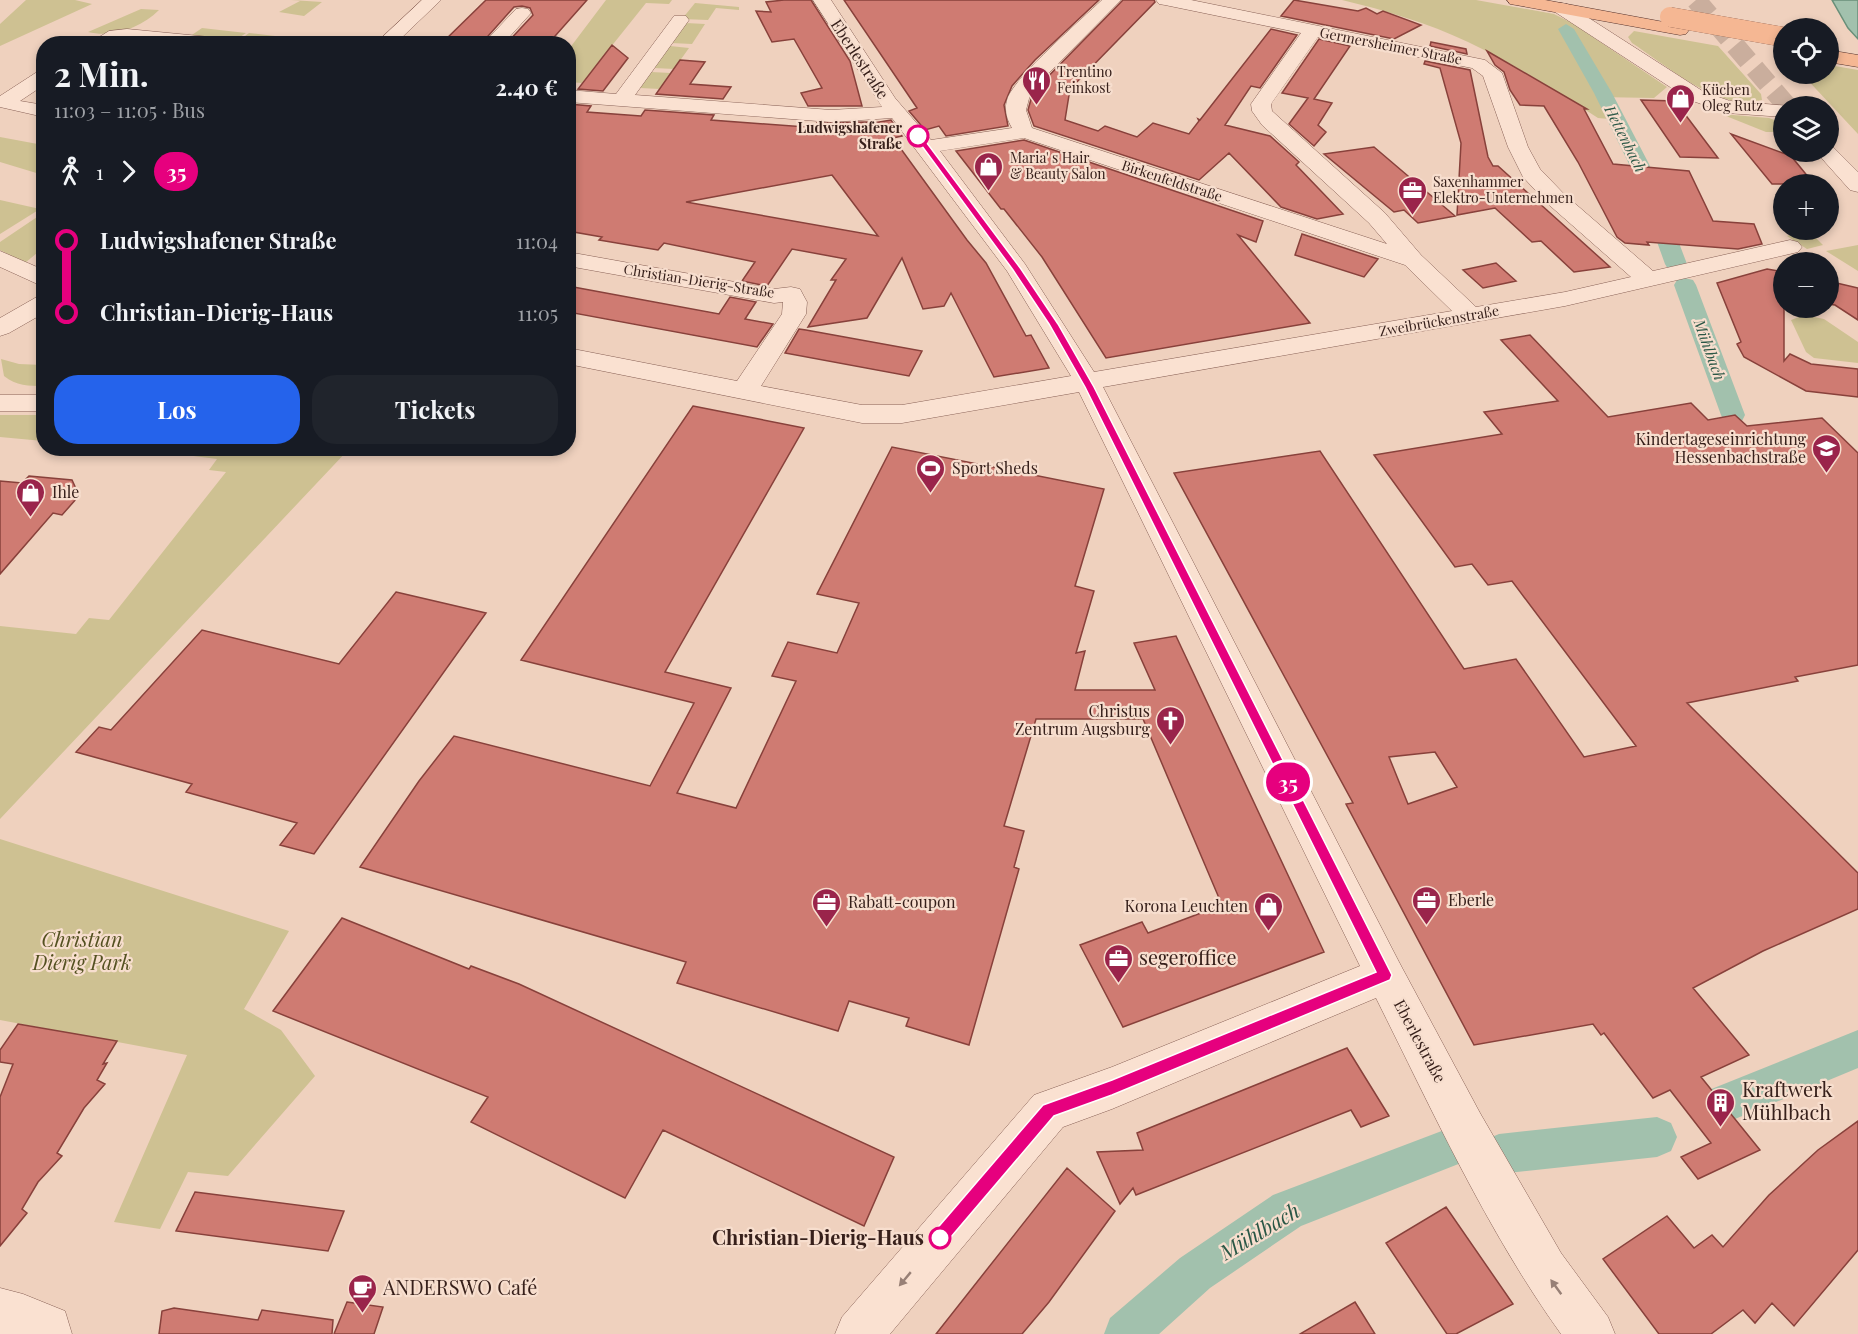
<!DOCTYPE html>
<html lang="de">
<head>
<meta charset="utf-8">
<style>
  :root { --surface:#171b24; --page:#20242c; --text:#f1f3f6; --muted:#9ea1a6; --accent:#2563eb }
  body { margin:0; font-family:"Playfair Display",serif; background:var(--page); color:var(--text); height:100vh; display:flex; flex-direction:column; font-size:22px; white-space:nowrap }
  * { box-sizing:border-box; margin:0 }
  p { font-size:20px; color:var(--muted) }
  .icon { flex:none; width:33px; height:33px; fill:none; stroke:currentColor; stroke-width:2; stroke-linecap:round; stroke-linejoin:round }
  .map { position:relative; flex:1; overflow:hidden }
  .sheet { position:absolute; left:36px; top:36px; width:540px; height:420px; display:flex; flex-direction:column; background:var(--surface); border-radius:24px; box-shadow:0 3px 9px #0003 }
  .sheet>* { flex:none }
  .badge { padding:0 12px; border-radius:20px; font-size:21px; line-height:39px }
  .buttons { position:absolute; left:1773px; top:18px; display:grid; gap:12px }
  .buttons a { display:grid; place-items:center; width:66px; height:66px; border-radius:50%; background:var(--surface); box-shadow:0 3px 9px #0003; font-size:30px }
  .map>.badge { position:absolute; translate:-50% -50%; box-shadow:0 0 0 3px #fff }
  .legs { display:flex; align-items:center; gap:9px; height:66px; padding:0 18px; font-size:20px }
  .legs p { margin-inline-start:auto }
  .summary { display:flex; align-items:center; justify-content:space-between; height:102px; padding:0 18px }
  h1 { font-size:33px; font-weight:700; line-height:45px }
  .cta { display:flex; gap:12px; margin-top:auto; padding:12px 18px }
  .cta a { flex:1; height:69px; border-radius:24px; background:var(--accent); color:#fff; font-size:24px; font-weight:700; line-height:69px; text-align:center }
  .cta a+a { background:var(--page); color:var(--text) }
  ul { padding:0 18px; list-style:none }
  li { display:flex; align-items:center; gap:21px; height:72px; font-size:22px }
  li i { display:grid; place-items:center; width:9px; height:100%; margin:0 8px; background:currentColor }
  li i::after { content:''; width:15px; height:15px; margin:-8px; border:4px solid; border-radius:50%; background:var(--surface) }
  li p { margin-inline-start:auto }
  li:first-child i { background:linear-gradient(#0000 50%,currentColor 0) }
  li:last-child i { background:linear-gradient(currentColor 50%,#0000 0) }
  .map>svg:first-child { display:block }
  .green { fill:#cec192 }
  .water { fill:#a2c1ad; stroke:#698f79; stroke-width:1.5 }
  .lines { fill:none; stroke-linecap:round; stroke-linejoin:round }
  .canal { fill:#a2c1ad; fill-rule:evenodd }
  .building { fill:#cf7b72; stroke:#88413b; stroke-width:1.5; fill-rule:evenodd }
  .minor-tunnel { stroke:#caae9d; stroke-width:20; stroke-dasharray:20 10; stroke-linecap:butt }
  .minor-casing { stroke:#886156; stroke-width:1 }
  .major-casing { stroke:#55312b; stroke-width:1 }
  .minor { fill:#fae1d1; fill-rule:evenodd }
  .major { fill:#f5b793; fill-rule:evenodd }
  .major-bridge-casing { stroke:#55312b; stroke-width:20; stroke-linecap:butt }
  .major-bridge { stroke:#f5b793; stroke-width:20 }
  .oneway { fill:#988076 }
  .line-1 { fill:#e6007e; stroke:#fff; stroke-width:1.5 }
  .stop-1-dot { fill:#fff; stroke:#e6007e; stroke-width:3 }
  .labels { text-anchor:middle; stroke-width:4.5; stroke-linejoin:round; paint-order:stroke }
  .far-street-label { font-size:14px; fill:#37201b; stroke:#f7dece }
  .far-poi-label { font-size:14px; fill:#37201b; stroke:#f7dece; text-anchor:start }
  .far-stop-label { font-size:14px; font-weight:bold; fill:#37201b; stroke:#f7dece; text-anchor:end }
  .far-water-label { font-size:15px; font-style:italic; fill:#2a5746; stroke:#f7dece }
  .street-label { font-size:16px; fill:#37201b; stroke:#f7dece }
  .poi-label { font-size:16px; fill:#37201b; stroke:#f7dece; text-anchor:start }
  .near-park-label { font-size:20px; font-style:italic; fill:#545121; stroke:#f7dece }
  .near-poi-label { font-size:20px; fill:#37201b; stroke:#f7dece; text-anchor:start }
  .near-stop-label { font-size:20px; font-weight:bold; fill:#37201b; stroke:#f7dece; text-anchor:end }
  .near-water-label { font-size:21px; font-style:italic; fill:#2a5746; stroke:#f7dece }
</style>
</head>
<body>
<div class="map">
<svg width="1858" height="1334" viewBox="0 0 1858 1334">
  <rect width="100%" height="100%" fill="#efd1be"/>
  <path class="green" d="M26,0h49l17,4 -92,42v-22z
    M291,0l31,2 -18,14 -25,-4 21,-11z
    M606,0h66l-3,4 -23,-1 -64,80 -14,-1 1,-33z
    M1342,0h134l78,14 18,9 95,64 -13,11 -56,-1 11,22 -11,-1c-42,-27 -85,-55 -130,-76 -40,-19 -84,-32 -126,-42z
    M695,3l44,4v3l-23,-2 -8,12 -26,-1z
    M141,9l18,1c-18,18 -46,28 -71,22z
    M686,23l19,1 -13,20 -21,-1z
    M202,28l44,5 -13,9 -44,-5z
    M1634,31l84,15 43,48 1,6c-42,13 -96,-35 -130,-57l-4,-6z
    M249,33l43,5 -6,5 -49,-1z
    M670,46l19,2 -15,21 -20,-1z
    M1829,65l29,5v64l-56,-60h26z
    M651,72l20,1 -11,16 -20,-1z
    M1721,114l48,4 14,5v9h-17z
    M0,137l43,8v30l-43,-13z
    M0,200l40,9 -40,25z
    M43,213v35l-18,15 -25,-13v-8z
    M1801,230h7l15,15 -16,4 -20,-13z
    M1858,245v26l-32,-20z
    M1804,315l20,4 34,23v21l-44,-5 -8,-6 -15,-32z
    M1,359l18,5 24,1v21c-14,0 -27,0 -39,-10z
    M0,415h43v26l-43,-4z
    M174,449h175l-349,370v-193l76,8 13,-16 20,2 117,-148 -17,-2 8,-11 -47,-6z
    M0,839l289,92 -45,78 37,21 34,46 -87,100 -40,-4 -28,57 -46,-7 73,-167 -187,-35z"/>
  <path class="water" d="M1832,0h26v39l-10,-11z"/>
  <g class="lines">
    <path class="canal" d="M1566,24l8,5 38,64 37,71 38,100 -3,5 -8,1 -8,-1 -3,-5 -36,-100 -35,-71 -36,-64z
      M1685,278l8,2 3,5 49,130 -3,6 -9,2 -9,-2 -3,-6 -47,-130 3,-5z
      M1858,1030v38l-135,56 -14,-6 -6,-14 6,-14z
      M1657,1117l14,6 6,14 -6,14 -14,6 -158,17 -14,-6 -6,-14 6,-14 14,-6z
      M1447,1129l14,6 6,14 -6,14 -160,63 -91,62 -51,46h-55l6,-16 70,-60 93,-63z"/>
  </g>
  <path class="building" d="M486,0h101l-39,44h-42l27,-29 -3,-7 -8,-2 -8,1 -33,37h-40z
    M784,0h27l39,61 12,45h-54l-7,-13 21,-5 -28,-49 -22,3 -16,-31 15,1 -5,-10z
    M844,0h255l-64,60 -23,26 -8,19 4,21 -62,10 -7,-10 -14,4 -16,-19 8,-3z
    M1123,0h31l1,2 -85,87 -5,31 33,11 7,-5 32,11 16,-14 36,11 10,-13 -1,-2 2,1 71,-91 26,6 -37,53 -9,-2 -26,39 45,11 29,26 -3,3 47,49 -26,5 -36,-12 -52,-54 -30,27 -165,-54 -6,-16 5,-18z
    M1294,0l64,11 8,-3 11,6 6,-3 38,14 -27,14 -113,-23z
    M1319,39l31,7 -36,53 18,4 -14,22 8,7 -12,14 -25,-22 19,-26 -26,-5z
    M1431,42l35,7 1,5 -37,-8z
    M612,45l16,13 -25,33 -25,-2z
    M1487,51l100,58h-3l29,55 76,7 24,50 41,3 8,20 -24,5 -91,-7 2,3 -24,-2 -8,-6 -39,-75 -34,-56 -24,-1 -10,-15 -6,-18 -9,-7z
    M680,60l25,2 -15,22 41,3 -8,12 -67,-5z
    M1425,61l45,9 18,87 5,9h5l112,101 -36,5 -33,-31 -9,1 -37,-34 -38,7 4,-72 -21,-75 -16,-4z
    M1641,100l34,1 43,57 -38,-1z
    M568,104l23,2 -4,6 54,4 4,-6 69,5 -3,5 108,8 -2,-5 50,-1v2l24,-4 11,16 -9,2 74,102 19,23 40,73 5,-1 18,33 -55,9 -43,-84 -7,13 -21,3 -21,-51 -35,60 -59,9 28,-47h-5l15,-21 -54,-10 -25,37 -25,-5 13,-19 -91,-19 -6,7 -59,-10 3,-3 -34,-6zM832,175l46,61 -192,-34z
    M1731,134l60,22 23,28h-42z
    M1024,140l239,81 -7,21 -18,-7 72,88 -204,35 -64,-101 -38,-48h-3l-45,-58z
    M1374,147l81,69 -37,7 -14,-13 -10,2 -70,-58z
    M1302,234l76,25 -14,18 -69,-22z
    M1496,263l20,18 -33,7 -20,-18z
    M1767,269l17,3v89l6,-7 21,10 47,5v28l-52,-6 -62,-34 -7,-13 4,-2 -24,-59z
    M1828,281l30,7v32l-23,-15 -7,-1z
    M568,286l151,28 11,-17 26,5 -11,17 28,5 -16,23 -189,-35z
    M799,329l7,1 116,21 -13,25 -124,-23z
    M1530,335l78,82 83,-14 17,17 27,-5 12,11 75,-8 36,35v212l-63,12 3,4 -111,22 171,170v36l-95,42 -70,37 56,67 -48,22 59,73 -62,29 -17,-22 30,-14 -41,-53 -17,8 -49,-65 -3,2 -8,-11 -119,21 -128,-241 7,-1 -179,-330 146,-22 144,218 52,-10 68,98 52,-11 -124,-165 -24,4 -16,-21 -17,3 -81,-112 128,-21 -18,-22 74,-11 -57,-61zM1435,752l22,35 -49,17 -19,-47z
    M693,406l111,22 -139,244 66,16 -54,105 59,15 60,-127 -24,-5 16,-34 49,11 22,-50 -42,-9 75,-147 212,42 -29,97 19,5 -18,62 9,-2 -10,39h80l-21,-47 42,-7 148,316 -201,75 -43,-82 62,-23 6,11 74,-28 -79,-186h-107l-32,107 20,5 -10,36 5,2 -50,176 -63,-19 3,-8 -60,-17 -11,30 -161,-48 9,-21 -326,-95 59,-86 35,-45 196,50 44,-83 -173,-43z
    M29,476l43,4 5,11v7l-15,17 -9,-2 -53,61v-93l22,2z
    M396,592l90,21 -172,241 -34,-9 17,-22 -111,-31 6,-8 -116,-32 23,-25 12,3 91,-100 137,34z
    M342,918l127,51 2,-3 48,18 375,173 -30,69 -201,-96 -38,68 -154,-76 17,-25 -215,-86z
    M18,1024l99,17 -14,23 4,-1 -10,17 8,4 -21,24 -27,45 5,3 -24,26 -16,27 5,4 -27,33v-149l13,-33 -13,-2v-12z
    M1347,1048l42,68 -28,11 -10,-17 -215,85 -3,-7 -13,16 -23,-52 46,-2 -6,-17z
    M1858,1121v129l-64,76 -22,-23 -17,20 -12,-13 -32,24h-52l-56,-75 64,-43 27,32 18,-13 11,12 46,-52 49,-45z
    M1067,1168l48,43 -66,91 -27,32h-86z
    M195,1192l149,19 -16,40 -152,-20z
    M1446,1207l67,97 -57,30h-9l-61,-91z
    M347,1302l36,5 -9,27h-40z
    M1355,1302l20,32h-75z
    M174,1308l84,12 4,-10 71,10 -1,14h-173l3,-23z"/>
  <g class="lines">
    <path class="minor-tunnel" d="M1696,0l91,106"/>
    <defs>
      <path id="minor" d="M422,0h19l-46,44h-20z
        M813,0h18l64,98 36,42 81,-12c-6,-10 -8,-20 -4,-31 10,-23 73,-77 94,-97h19l-90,91 -5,19 6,18 355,116 -18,-21 -107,-98 -10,-14 -1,-7 50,-71 -136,-28 -6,-1 -3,-4h35l294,60 17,13 26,74 12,22 24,25 89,77 137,-31 8,2 4,5 -4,5 -233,54 -462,81 296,575 81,151 81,140 47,64 7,17h-54c-74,-103 -128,-222 -185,-336l-264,111 -49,18 -173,207h-55l7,-17 192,-222 78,-28 248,-101 -281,-574 -177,31h-40l-294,-59v-16l169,33 45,-67 1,-12 -9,1 -206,-37v-14l206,37 17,-2 9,2 7,13 -1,12 -45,72 101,19h40l169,-29 -64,-105 -115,-153 -61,4 -263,-20v-12l48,4 58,-78h12l3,4 -54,75 196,15 51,-3zM1318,37l154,31 11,8 25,71 15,30 25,27 83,73 -66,15 -89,15 -55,-52 -36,-42 -113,-102 -1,-7zM1024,138l381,127 47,46 -358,61 -69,-108 -85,-113z
        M1561,3l6,1 137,88 26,9 60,5h-6v11l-57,-4 -37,-13 -135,-88 -3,-4 3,-4z
        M522,8l6,1 3,4 -28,31h-20l33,-35z
        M127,29l93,9 7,2 2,4h-65l-37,-5 -15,5h-24l21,-13z
        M44,70v15l-24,16 24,4v12l-44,-10v-11l37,-24z
        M1828,146l6,2 24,24v20l-8,-2 -34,-38h12z
        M0,251l44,19v17l-44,-20z
        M44,296v17l-35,20 -9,3v-18l35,-20z
        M0,395h44v16h-44z
        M0,1288l23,6 42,17 7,23h-72z"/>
      <path id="major" d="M1507,0h38l135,25 6,1 3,4 -3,4 -6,1 -164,-30 -6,-1z
        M1828,50l30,5v12l-30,-5z"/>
    </defs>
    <use href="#minor" class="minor-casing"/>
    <use href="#major" class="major-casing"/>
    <use href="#minor" class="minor"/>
    <use href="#major" class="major"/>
    <defs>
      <path id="major-bridge" d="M1670,17l114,20"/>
    </defs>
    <use href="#major-bridge" class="major-bridge-casing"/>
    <use href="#major-bridge" class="major-bridge"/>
  </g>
  <defs><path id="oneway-solid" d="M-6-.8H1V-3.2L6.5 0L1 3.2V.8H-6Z" transform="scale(1.5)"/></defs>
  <g class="oneway">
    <use href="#oneway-solid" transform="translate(905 1279) rotate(130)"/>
    <use href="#oneway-solid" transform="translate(1556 1287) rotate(-126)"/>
  </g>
  <path class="line-1" d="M916,135h5l100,134 37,55 36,63 298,588 -2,5 -278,115 -58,21 -109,128 -5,2 -6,-2 -3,-6 3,-6 109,-127 69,-25 264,-108 -291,-585 -36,-63 -36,-54 -97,-132z"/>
  <defs>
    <symbol id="restaurant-pin" viewBox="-11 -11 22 30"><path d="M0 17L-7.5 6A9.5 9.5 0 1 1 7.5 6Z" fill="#9a244b" stroke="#f7dece"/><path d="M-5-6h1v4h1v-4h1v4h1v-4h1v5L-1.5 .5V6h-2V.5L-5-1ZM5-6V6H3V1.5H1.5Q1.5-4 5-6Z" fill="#fff"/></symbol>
    <symbol id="shop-pin" viewBox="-11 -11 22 30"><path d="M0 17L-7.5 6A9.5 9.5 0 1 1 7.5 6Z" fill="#9a244b" stroke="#f7dece"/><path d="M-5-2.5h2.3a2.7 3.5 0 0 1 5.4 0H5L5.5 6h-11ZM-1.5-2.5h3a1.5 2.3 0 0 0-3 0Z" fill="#fff"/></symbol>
    <symbol id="office-pin" viewBox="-11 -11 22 30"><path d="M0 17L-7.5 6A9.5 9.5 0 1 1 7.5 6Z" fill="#9a244b" stroke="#f7dece"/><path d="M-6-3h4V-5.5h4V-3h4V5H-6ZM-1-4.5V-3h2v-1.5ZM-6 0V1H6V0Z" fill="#fff"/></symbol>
    <symbol id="school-pin" viewBox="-11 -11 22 30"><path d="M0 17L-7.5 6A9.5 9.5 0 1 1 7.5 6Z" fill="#9a244b" stroke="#f7dece"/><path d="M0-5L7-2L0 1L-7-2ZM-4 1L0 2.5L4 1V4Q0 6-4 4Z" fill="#fff"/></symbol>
    <symbol id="stadium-pin" viewBox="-11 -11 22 30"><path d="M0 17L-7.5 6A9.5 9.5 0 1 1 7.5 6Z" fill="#9a244b" stroke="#f7dece"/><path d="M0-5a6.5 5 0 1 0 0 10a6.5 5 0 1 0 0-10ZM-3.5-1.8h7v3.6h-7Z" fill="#fff"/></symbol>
    <symbol id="church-pin" viewBox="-11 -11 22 30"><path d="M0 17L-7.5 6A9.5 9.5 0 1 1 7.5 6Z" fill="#9a244b" stroke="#f7dece"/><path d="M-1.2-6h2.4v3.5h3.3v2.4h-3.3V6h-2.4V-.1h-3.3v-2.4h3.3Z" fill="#fff"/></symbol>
    <symbol id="building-pin" viewBox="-11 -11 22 30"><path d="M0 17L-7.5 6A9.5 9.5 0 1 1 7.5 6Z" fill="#9a244b" stroke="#f7dece"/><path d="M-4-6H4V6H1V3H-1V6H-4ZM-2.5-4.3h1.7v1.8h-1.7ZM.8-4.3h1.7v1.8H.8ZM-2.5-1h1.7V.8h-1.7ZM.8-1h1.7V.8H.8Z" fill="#fff"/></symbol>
    <symbol id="cafe-pin" viewBox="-11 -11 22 30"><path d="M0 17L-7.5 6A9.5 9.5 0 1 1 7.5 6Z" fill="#9a244b" stroke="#f7dece"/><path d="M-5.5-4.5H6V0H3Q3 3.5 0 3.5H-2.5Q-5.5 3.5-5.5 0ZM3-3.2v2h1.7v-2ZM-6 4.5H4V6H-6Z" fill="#fff"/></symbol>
  </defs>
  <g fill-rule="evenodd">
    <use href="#restaurant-pin" x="1020" y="64" width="33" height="45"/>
    <use href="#shop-pin" x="1664" y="82" width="33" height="45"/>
    <use href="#shop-pin" x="972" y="150" width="33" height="45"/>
    <use href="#office-pin" x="1396" y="174" width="33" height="45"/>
    <use href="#school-pin" x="1810" y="432" width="33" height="45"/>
    <use href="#stadium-pin" x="914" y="452" width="33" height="45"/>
    <use href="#shop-pin" x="14" y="476" width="33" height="45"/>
    <use href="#church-pin" x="1154" y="704" width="33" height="45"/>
    <use href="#office-pin" x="1410" y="884" width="33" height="45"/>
    <use href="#office-pin" x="810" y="886" width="33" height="45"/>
    <use href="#shop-pin" x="1252" y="890" width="33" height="45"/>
    <use href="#office-pin" x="1102" y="942" width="33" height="45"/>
    <use href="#building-pin" x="1704" y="1086" width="33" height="45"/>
    <use href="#cafe-pin" x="346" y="1272" width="33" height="45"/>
  </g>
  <g class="stop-1-dot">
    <circle cx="918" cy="136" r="10"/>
    <circle cx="940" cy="1238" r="10"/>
  </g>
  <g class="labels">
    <g class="far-street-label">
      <text transform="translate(1391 46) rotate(11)" y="5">Germersheimer Straße</text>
      <text transform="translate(1172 181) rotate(18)" y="5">Birkenfeldstraße</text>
      <text transform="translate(699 281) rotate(9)" y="5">Christian-Dierig-Straße</text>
      <text transform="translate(1439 321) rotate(-10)" y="5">Zweibrückenstraße</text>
    </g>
    <g class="far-poi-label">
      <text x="1057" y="77">Trentino<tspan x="1057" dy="16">Feinkost</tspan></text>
      <text x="1702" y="95">Küchen<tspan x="1702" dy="16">Oleg Rutz</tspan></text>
      <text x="1010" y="163">Maria' s Hair<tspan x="1010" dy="16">&amp; Beauty Salon</tspan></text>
      <text x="1433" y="187">Saxenhammer<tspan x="1433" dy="16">Elektro-Unternehmen</tspan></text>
    </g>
    <g class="far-stop-label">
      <text x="902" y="133">Ludwigshafener<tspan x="902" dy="16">Straße</tspan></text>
    </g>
    <g class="far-water-label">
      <text transform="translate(1625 139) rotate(63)" y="5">Hettenbach</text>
      <text transform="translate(1709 350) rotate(70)" y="5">Mühlbach</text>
    </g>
    <g class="street-label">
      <text transform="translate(860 59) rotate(57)" y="6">Eberlestraße</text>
      <text transform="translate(1420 1041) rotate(62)" y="6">Eberlestraße</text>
    </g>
    <g class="poi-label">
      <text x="1806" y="445" text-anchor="end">Kindertageseinrichtung<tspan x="1806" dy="18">Hessenbachstraße</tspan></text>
      <text x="952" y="474">Sport Sheds</text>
      <text x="52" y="498">Ihle</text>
      <text x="1150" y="717" text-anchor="end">Christus<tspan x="1150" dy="18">Zentrum Augsburg</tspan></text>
      <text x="1448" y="906">Eberle</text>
      <text x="848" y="908">Rabatt-coupon</text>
      <text x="1248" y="912" text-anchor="end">Korona Leuchten</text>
    </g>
    <g class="near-park-label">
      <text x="82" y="947">Christian<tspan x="82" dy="23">Dierig Park</tspan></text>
    </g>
    <g class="near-poi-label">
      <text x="1139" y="965">segeroffice</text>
      <text x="1742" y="1097">Kraftwerk<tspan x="1742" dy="23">Mühlbach</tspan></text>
      <text x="383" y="1295">ANDERSWO Café</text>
    </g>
    <g class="near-stop-label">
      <text x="924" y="1245">Christian-Dierig-Haus</text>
    </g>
    <g class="near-water-label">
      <text transform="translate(1260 1232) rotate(-31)" y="7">Mühlbach</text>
    </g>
  </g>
</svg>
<div class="buttons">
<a><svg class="icon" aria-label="locate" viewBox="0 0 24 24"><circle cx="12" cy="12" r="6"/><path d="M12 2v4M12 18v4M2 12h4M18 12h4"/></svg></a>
<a><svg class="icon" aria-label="layers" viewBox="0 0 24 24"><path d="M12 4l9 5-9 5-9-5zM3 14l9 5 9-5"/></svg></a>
<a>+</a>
<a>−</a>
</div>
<b class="badge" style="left:1288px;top:782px;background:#e6007e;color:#fff">35</b>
<section class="sheet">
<div class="summary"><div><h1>2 Min.</h1><p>11:03 – 11:05 · Bus</p></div><b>2.40 €</b></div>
<div class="legs"><svg class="icon" aria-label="walk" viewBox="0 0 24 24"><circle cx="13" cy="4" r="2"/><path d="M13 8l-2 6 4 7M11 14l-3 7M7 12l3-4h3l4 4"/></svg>1<svg class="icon" aria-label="forward" viewBox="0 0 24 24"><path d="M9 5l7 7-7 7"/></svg><b class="badge" style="background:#e6007e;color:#fff">35</b></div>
<ul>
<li><i style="color:#e6007e"></i><b>Ludwigshafener Straße</b><p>11:04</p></li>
<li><i style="color:#e6007e"></i><b>Christian-Dierig-Haus</b><p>11:05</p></li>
</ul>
<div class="cta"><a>Los</a><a>Tickets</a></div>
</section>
</div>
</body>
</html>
